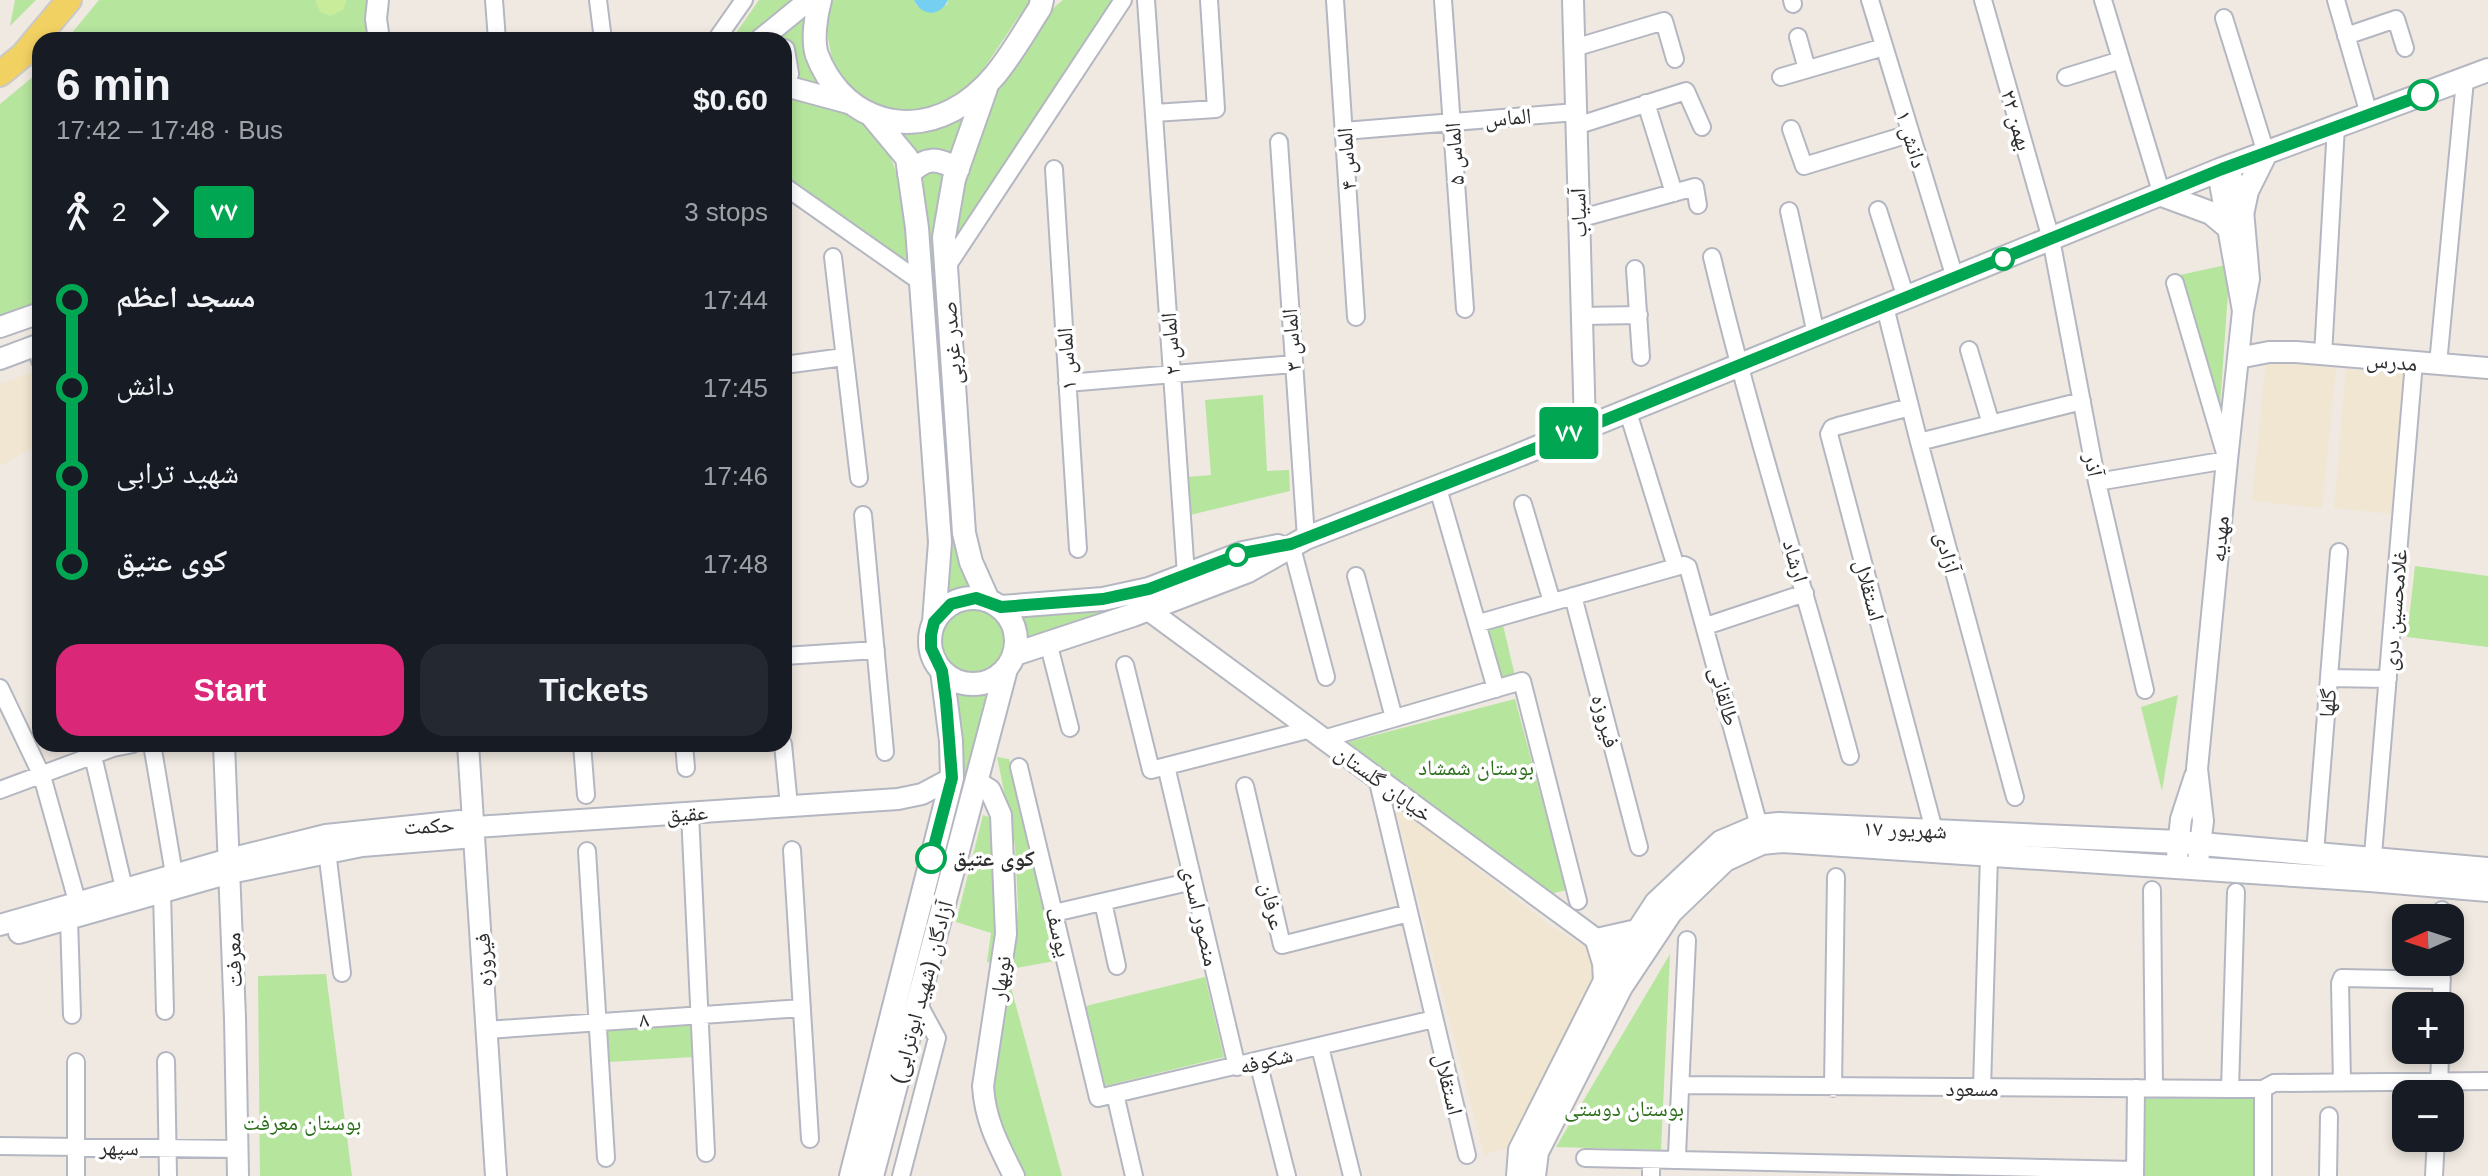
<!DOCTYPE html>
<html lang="en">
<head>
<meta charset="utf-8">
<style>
  :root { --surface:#171b24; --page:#242831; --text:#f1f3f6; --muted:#9ea1a6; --accent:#db2777 }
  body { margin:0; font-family:Helvetica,"Noto Naskh Arabic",sans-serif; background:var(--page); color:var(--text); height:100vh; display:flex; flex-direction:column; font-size:30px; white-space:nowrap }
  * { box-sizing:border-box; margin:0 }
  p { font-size:26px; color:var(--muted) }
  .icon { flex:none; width:44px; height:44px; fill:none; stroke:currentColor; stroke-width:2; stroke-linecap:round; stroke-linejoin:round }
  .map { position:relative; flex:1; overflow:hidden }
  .details { position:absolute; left:32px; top:32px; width:760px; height:720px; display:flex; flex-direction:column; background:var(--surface); border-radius:24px; box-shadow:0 4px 12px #0003 }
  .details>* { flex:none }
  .badge { padding:0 16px; border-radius:6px; font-size:28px; line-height:52px }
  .needle { width:52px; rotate:267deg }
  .buttons { position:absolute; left:2392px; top:904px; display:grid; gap:16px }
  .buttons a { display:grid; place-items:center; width:72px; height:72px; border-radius:16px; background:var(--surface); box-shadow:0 4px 12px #0003; font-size:40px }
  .map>.badge { position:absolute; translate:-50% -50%; box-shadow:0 0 0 4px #fff }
  .legs { display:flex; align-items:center; gap:12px; height:88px; padding:0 24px; font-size:26px }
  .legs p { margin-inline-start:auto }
  .headline { display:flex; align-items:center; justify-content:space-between; height:136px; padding:0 24px }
  h1 { font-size:44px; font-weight:700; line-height:60px }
  .action { display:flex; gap:16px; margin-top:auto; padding:16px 24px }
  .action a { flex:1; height:92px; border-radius:24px; background:var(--accent); color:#fff; font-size:32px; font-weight:700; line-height:92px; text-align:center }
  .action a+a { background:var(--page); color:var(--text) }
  ul { padding:0 24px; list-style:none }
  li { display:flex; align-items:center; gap:28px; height:88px; font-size:30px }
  li i { display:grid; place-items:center; width:12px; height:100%; margin:0 10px; background:currentColor }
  li i::after { content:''; width:20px; height:20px; margin:-10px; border:6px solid; border-radius:50%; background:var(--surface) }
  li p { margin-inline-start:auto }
  li:first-child i { background:linear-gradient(#0000 50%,currentColor 0) }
  li:last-child i { background:linear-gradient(currentColor 50%,#0000 0) }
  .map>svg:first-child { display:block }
  .education { fill:#f0e6d1 }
  .green { fill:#b6e59e }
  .pitch { fill:#c9ec9a }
  .water { fill:#75cff0 }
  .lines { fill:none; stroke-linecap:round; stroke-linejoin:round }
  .minor-casing { stroke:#b4b7c1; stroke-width:20 }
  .tertiary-casing { stroke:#b4b7c1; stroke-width:24 }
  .secondary-casing { stroke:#b4b7c1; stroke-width:26 }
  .primary-casing { stroke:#c9c9c9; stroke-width:28 }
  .minor { stroke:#fff; stroke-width:16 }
  .tertiary { stroke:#fff; stroke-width:20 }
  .secondary { stroke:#fff; stroke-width:22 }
  .primary { stroke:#f2d163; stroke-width:24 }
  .line-1-casing { stroke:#fff; stroke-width:18 }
  .line-1 { stroke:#00a651; stroke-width:12 }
  .stop-1-dot { fill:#fff; stroke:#00a651; stroke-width:4 }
  .labels { text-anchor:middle; stroke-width:7; stroke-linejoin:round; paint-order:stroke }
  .street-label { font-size:22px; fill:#2e2e2e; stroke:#fff }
  .park-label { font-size:22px; fill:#2c6e1b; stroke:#fff }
  .stop-label { font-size:22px; font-weight:bold; fill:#2e2e2e; stroke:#fff; text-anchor:start }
</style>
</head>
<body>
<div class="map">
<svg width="2488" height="1176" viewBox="0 0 2488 1176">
  <rect width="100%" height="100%" fill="#efe9e1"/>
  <path class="education" d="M2266,361l70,7 -14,140 -70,-7z
    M2346,369l59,5 -12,140 -59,-6z
    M33,372l7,39v33l-40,22v-82z
    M1394,803l157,123 41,26 4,29 -85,166 -27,8z"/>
  <path class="green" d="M15,0h21l-26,26z
    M99,0h267l6,40h-306z
    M759,0h39c-18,16 -41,39 -67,40z
    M833,0h81l3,6 30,-1 1,-5h82l-62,92 -45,20 -43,-3 -38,-29 -10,-21 -4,-21v-24z
    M1063,0h51l-163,248c5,-26 6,-54 14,-79 17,-56 51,-133 98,-169z
    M809,9l17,80 -33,-8 -5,-37 -8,-8z
    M40,71v232l-40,15v-214z
    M784,99c115,4 117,75 127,167l-127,-91z
    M969,111l-16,47c-15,-13 -24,-9 -41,-1l-17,-28c29,8 51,0 74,-18z
    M937,168l6,9 -8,53 42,362c-15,-2 -23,3 -35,11l-24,-425 2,-6z
    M2230,264l-10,143 -40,-132z
    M1263,395l4,76 22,-1 1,21 -100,24 -3,-38 24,-2 -6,-75z
    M1283,550l-260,95 2,-13 -9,-20z
    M2415,566l73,10v71l-81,-10z
    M936 643a37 37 0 1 1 74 0a37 37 0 1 1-74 0Z
    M1503,625l12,51 -15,4 -13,-51z
    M951,686l24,6 16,-4 -47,195 -8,-3z
    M2178,695l-16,96 -21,-84z
    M1515,699l51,191 -15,4 -203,-152z
    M997,757l12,2 46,202 -44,8 7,-62 -3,-62z
    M983,815l11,4 5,92 -6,52 -6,-1 4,-29 -35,-11z
    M1670,954l-9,196 -105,-3z
    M326,974l26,202h-92l-2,-200z
    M1205,977l19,80 -119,29 -19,-80z
    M1009,980l53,196h-38l-20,-46 -12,-39z
    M692,1019l2,38 -85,5 -3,-37z
    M2255,1098l2,78h-116l-1,-77z"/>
  <path class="pitch" d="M315,0h32l-4,10 -13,6 -10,-4z"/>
  <path class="water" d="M914,0h34c-8,17 -26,17 -34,0z"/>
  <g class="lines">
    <defs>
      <path id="minor" d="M494,0l3,40
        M598,0l5,40
        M1146,0l40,575
        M1335,0l21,317
        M1443,0l22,309
        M1792,0l1,4
        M1870,0l85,278
        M1983,0l68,239 46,243 48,208
        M2103,0l59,195
        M2336,0l33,114
        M2224,18l42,135
        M2346,36l50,-17 9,29
        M1798,37l9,32
        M716,40l28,-40
        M1574,48l90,-27 11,38
        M1781,77l103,-30
        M2066,77l55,-17
        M1646,103l28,90
        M1154,113l62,-4 -7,-109
        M1576,126l110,-35 16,36
        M1791,129l13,37 105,-32
        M1344,131l232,-19
        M1279,142l27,396
        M1054,169l24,380
        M784,186l138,97
        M1878,210l28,88
        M1789,211l27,123
        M1578,219l117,-32 3,18
        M833,257l26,221
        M1712,257c40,168 93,332 138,499
        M946,268l177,-268
        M1635,269l6,88
        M1885,307l34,135 96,355
        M1581,316l58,-1
        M37,345l3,16
        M1969,350l22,74
        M2323,355l13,-229
        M2438,364l27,-284
        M784,365l60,-8
        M1067,383l226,-19
        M1910,407l-72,19 -6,2 -3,6 105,396
        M1627,409l49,158
        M1919,442l163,-41
        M2097,482l130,-22 -52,-177
        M1437,485l59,204
        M1523,504l29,98
        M863,515l22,237
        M1291,544l35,133
        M1356,576l38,142
        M1573,596l66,251
        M1479,623l197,-56 8,-2 4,2 71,259
        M1706,626l99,-33
        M1048,642l22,86
        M784,656l92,-6
        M1125,665l26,105 160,-41
        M2329,678l59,1
        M0,688l42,88 35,125
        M1323,739l199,-58 56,220
        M152,744l22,130
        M582,744l4,51
        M684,744l2,24
        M783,744l6,62
        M93,756l31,132
        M1166,766l71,301
        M1019,767l79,331 336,-79
        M1377,778l90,377
        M1245,786l37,159 127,-32
        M0,790l113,-42 20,-4
        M690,813l16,340
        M792,850l18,289
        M327,851l15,122
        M587,851l19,307
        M2315,853l24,-301
        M2372,867l42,-505
        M2152,890l2,198
        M162,892l3,119
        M1103,902l14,64
        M1054,913l139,-32
        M2442,918v-8
        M69,919l3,96
        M2441,1006l1,-44
        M487,1030l315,-22
        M1320,1047l32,129
        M166,1061l2,115
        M76,1062v114
        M1258,1062l29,114
        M2342,1082l-2,-99 2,-5 100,2
        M1681,1085l549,4h33l11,-6 214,-2
        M1833,1088l3,-211
        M1982,1088l7,-232
        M2230,1089l6,-197
        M2263,1089v87
        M1115,1094l19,82
        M2439,1094l1,-44
        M0,1146l238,3
        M1677,1155l10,-215
        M1585,1158l550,12
        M1651,1160v16
        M901,1176l36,-138 -19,-35
        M2135,1176l1,-88
        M2328,1176l1,-60
        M2434,1176l2,-38"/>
      <path id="tertiary" d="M378,0l-2,19 3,21
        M1573,0l12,426
        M760,40l49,-40
        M784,50l4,24 -4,9
        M784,88h9l59,16
        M0,327l40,-14
        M2238,358l31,-6h27l192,16
        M0,359l40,-15
        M1147,609l461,339
        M224,744l11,274 3,158
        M468,744l28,432
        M977,782l13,8 11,25 5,119 -23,152c2,35 16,60 31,90
        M2176,867l5,-48 14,-43
        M2197,869l6,-48 -6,-52 30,-309 16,-149 6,-32 -6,-69 -11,-32 -10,-9 -2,14 23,128
        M0,925l229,-66 97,-24 134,-14 15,6 423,-28 24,-5 30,-16
        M19,933l211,-60 132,-27 100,-8 13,-11"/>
      <path id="secondary" d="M820,0c-4,15 -8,40 -3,55 22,58 81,84 136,55 42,-22 62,-64 87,-102l2,-8
        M986,88l-32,91 -10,58 20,296 7,29 17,38
        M872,116l35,42 10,70 23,314 -6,80
        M909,174c17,-18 28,-16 49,-5
        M2162,195l49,18 18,15
        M2243,210l4,-19 19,-38
        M930 641a43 43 0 1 1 86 0a43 43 0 1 1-86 0Z
        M1001,607l102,-8 46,-10 94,-36 35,-7
        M1015,654l118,-39 115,-44 58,-33 203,-79 713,-290 266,-99
        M1605,981l-1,-18 -7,-23 40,-9
        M851,1176l101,-398 -1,-37 -9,-70
        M872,1176l134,-507
        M1518,1176l2,-26 85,-169 51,-78 65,-61 38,-16 20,-2 399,18 310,27
        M1534,1176l3,-24 84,-165 50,-75 54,-52 37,-17 21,-2 587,39 118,10"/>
      <path id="primary" d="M0,74l23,-19 46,-55"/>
    </defs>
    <use href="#minor" class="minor-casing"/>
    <use href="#tertiary" class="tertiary-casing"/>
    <use href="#secondary" class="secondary-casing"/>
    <use href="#primary" class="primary-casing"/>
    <use href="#minor" class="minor"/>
    <use href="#tertiary" class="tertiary"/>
    <use href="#secondary" class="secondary"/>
    <use href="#primary" class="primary"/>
  </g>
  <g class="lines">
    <defs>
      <path id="line-1" d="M931,858l21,-80 -6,-77 -4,-30 -11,-23v-13l3,-13 17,-18 25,-6 25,9 102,-8 46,-10 94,-36 48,-9 218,-85 713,-290 201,-74"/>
    </defs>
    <use href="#line-1" class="line-1-casing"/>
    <use href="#line-1" class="line-1"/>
  </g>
  <g class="stop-1-dot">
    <circle cx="2423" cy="95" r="14"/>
    <circle cx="2003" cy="259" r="10"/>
    <circle cx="1237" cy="555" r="10"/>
    <circle cx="931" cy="858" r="14"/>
  </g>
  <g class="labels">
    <g class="street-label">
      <text transform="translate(1508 117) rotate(-5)" y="8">الماس</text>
      <text transform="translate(2017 120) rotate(74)" y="8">۲۲ بهمن</text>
      <text transform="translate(1912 139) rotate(73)" y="8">دانش ۱</text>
      <text transform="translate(1454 154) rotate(-94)" y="8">الماس ۵</text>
      <text transform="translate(1346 159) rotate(-94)" y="8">الماس ۴</text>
      <text transform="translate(1578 213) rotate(-92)" y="8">آسیاب</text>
      <text transform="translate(1291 340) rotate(-94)" y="8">الماس ۳</text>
      <text transform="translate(951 343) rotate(-94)" y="8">صدر غربی</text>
      <text transform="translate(1170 344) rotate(-94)" y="8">الماس ۲</text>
      <text transform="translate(1066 359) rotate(-94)" y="8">الماس ۱</text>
      <text transform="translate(2392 361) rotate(5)" y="8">مدرس</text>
      <text transform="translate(2094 465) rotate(79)" y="8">آذر</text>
      <text transform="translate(2219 539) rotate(-85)" y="8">مهدیه</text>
      <text transform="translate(1948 552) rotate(75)" y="8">آزادی</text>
      <text transform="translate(1796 561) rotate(74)" y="8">ارشاد</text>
      <text transform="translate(1870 590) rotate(75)" y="8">استقلال</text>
      <text transform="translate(2394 610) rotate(-85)" y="8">غلامحسین دری</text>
      <text transform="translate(1725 696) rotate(75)" y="8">طالقانی</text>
      <text transform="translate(2327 703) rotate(-85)" y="8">گلها</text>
      <text transform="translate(1606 721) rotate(75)" y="8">فیروزه</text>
      <text transform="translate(1384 783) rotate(36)" y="8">خیابان گلستان</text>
      <text transform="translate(687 813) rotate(-4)" y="8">عقیق</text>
      <text transform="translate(429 825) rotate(-3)" y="8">حکمت</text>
      <text transform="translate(1905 829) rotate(2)" y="8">۱۷ شهریور</text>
      <text transform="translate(1273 906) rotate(77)" y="8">عرفان</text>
      <text transform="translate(1201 916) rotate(77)" y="8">منصور اسدی</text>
      <text transform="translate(1059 932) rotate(76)" y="8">یوسف</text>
      <text transform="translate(233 960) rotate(-92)" y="8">معرفت</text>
      <text transform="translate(483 960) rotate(-93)" y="8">فیروزه</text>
      <text transform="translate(1000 978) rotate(-82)" y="8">نوبهار</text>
      <text transform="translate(921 992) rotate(-75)" y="8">آزادگان (شهید ابوترابی)</text>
      <text transform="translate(644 1019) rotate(-4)" y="8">۸</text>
      <text transform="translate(1266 1060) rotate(-14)" y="8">شکوفه</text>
      <text transform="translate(1449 1084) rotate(76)" y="8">استقلال</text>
      <text x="1972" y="1096">مسعود</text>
      <text transform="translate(119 1147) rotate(1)" y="8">سپهر</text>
    </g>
    <g class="park-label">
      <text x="1476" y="775">بوستان شمشاد</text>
      <text x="1624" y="1116">بوستان دوستی</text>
      <text x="302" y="1130">بوستان معرفت</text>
    </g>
    <g class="stop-label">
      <text x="953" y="866">کوی عتیق</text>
    </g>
  </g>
</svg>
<div class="buttons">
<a><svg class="needle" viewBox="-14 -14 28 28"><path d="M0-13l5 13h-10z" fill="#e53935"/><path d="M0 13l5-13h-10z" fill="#9ea1a6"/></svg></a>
<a>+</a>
<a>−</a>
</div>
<b class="badge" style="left:1569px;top:433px;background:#00a651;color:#fff">۷۷</b>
<section class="details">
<div class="headline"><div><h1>6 min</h1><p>17:42 – 17:48 · Bus</p></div><b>$0.60</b></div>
<div class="legs"><svg class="icon" aria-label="walk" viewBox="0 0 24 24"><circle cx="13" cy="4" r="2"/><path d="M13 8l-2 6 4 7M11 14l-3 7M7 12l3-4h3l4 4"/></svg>2<svg class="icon" aria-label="forward" viewBox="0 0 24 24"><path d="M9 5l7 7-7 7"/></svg><b class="badge" style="background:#00a651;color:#fff">۷۷</b><p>3 stops</p></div>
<ul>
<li><i style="color:#00a651"></i><b>مسجد اعظم</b><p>17:44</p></li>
<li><i style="color:#00a651"></i><span>دانش</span><p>17:45</p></li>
<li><i style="color:#00a651"></i><span>شهید ترابی</span><p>17:46</p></li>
<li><i style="color:#00a651"></i><b>کوی عتیق</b><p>17:48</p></li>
</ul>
<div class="action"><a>Start</a><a>Tickets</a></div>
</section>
</div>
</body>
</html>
